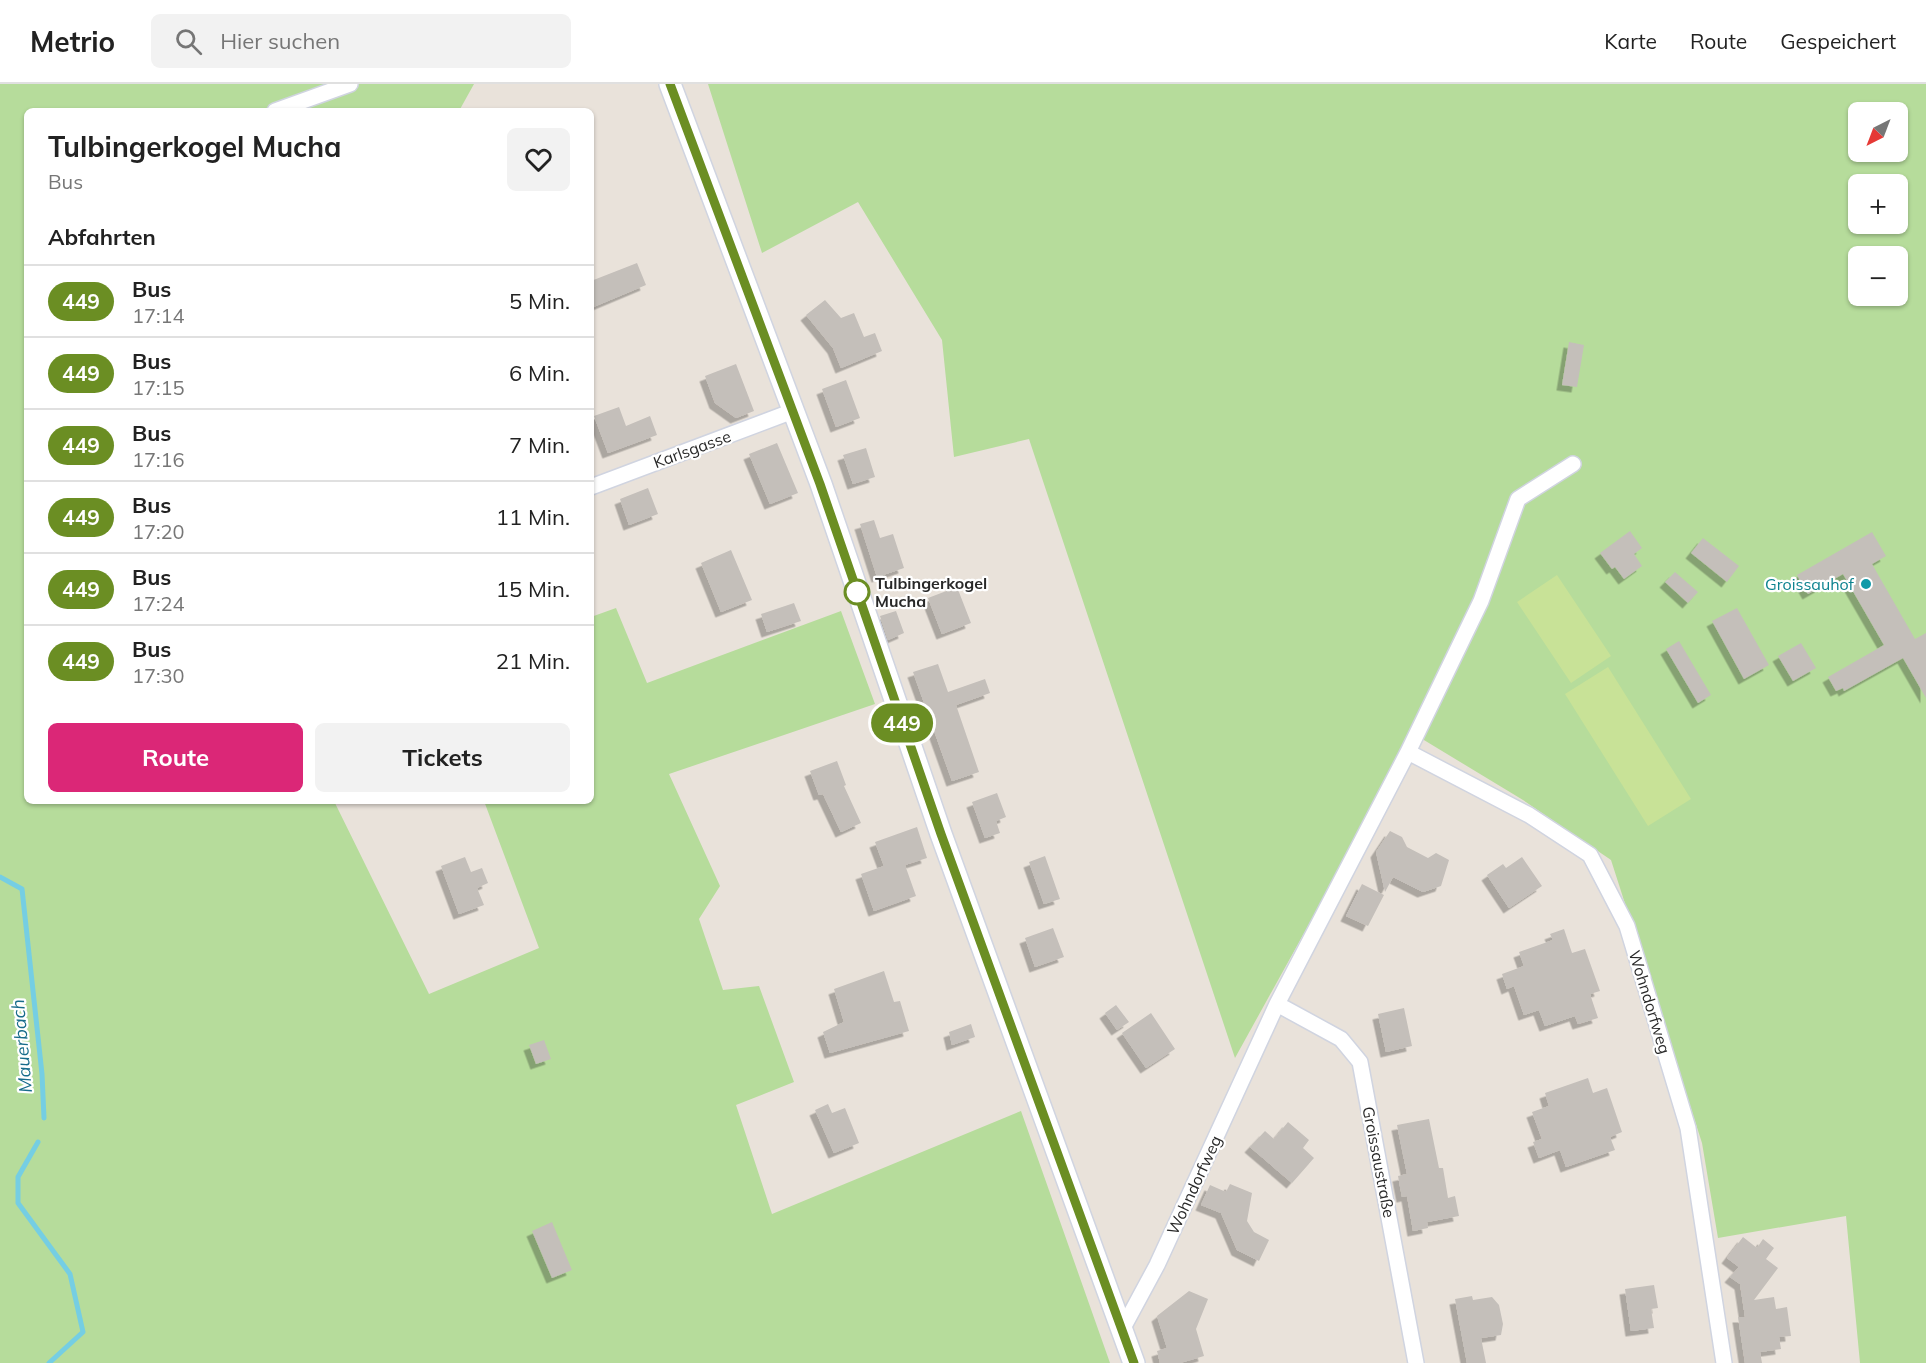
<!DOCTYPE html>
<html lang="de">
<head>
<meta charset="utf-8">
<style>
  :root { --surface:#fff; --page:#f2f2f2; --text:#222; --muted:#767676; --line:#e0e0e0; --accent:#db2777 }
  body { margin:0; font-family:Mulish,sans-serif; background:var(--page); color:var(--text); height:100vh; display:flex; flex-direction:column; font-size:22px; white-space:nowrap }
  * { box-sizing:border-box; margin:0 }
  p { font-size:20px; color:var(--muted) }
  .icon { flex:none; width:33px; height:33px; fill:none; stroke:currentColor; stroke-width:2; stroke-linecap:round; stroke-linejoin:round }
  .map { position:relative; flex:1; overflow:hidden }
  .drawer { position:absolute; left:24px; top:24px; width:570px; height:696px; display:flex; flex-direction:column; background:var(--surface); border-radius:9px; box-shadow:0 2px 4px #0004 }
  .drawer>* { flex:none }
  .badge { padding:0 12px; border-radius:20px; font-size:21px; line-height:39px }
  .needle { width:39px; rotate:222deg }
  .tools { position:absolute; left:1848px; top:18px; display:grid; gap:12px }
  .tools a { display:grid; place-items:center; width:60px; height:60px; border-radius:9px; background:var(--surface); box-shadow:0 2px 4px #0004; font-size:30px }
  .map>.badge { position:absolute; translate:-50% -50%; box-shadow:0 0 0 3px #fff }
  h2 { padding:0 24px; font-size:22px; line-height:54px }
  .round { display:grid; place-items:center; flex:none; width:63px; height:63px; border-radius:9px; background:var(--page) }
  .overview { display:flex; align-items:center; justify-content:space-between; height:102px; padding:0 24px }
  h1 { font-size:28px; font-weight:700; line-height:45px }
  .primary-button { display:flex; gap:12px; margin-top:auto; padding:12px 24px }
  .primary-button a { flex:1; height:69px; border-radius:9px; background:var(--accent); color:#fff; font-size:24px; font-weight:700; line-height:69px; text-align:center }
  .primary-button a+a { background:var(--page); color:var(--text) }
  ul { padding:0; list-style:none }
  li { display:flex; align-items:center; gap:18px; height:72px; padding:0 24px; border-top:2px solid var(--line) }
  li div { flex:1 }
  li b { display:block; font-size:22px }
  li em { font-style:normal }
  li .badge { min-width:66px; font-weight:700; text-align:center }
  header { display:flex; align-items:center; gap:36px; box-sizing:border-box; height:84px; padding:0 30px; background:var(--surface); border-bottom:2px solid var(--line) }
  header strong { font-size:28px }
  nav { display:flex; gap:33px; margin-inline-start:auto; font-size:21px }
  .search { width:420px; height:54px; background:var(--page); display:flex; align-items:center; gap:15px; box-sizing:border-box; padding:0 21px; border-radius:9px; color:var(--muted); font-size:22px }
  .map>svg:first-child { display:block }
  .green { fill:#b6dc9b; fill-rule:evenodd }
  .pitch { fill:#c8e297 }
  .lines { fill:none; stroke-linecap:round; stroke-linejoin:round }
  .stream { stroke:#75cee3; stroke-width:5 }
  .building { fill:#c4bfba; filter:url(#shadow) }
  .street-casing { stroke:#d0d4e0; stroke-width:18 }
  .secondary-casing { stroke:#d0d4e0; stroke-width:24 }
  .street { stroke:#fff; stroke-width:15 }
  .secondary { stroke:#fff; stroke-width:21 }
  .line-casing { stroke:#fff; stroke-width:14 }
  .line { stroke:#6b8e23; stroke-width:9 }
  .culture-dot { fill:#0f9aa8; stroke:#fff; stroke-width:2 }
  .stop-dot { fill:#fff; stroke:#6b8e23; stroke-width:3 }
  .labels { text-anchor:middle; stroke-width:4.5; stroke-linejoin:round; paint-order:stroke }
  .street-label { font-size:16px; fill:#282828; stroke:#fff }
  .stop-label { font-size:16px; font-weight:bold; fill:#282828; stroke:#fff; text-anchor:start }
  .culture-label { font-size:16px; fill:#0d838f; stroke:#fff; text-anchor:end }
  .water-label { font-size:18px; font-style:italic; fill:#186c8b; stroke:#fff }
</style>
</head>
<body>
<header>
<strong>Metrio</strong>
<div class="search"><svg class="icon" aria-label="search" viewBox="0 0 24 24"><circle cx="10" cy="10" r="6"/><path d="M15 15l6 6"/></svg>Hier suchen</div>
<nav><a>Karte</a><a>Route</a><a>Gespeichert</a></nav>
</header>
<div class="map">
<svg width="1926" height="1279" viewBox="0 0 1926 1279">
  <defs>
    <filter id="shadow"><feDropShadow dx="-5.5" dy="5.5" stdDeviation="0" flood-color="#0004"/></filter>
  </defs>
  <rect width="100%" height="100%" fill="#e9e2da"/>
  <path class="green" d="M0,0h474l-15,27h-432v690h307l95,193 110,-46 -55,-147h107v-184l25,-9 31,75 194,-72 34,93 -206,70 51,112 -21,33 24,71 36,-4 35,96 -58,23 36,109 249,-103 89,252h-1110z
    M708,0h1218v1279h-66l-14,-147 -128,22 -16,-95 -91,-283 -88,-60 -109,-66 -179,324 -206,-619 -75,18 -12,-117 -84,-138 -96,51zM1858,28h40v40h-40zM1858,100h40v40h-40zM1858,172h40v40h-40z"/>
  <path class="pitch" d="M1557,491l54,81 -40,27 -54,-81z
    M1608,583l83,132 -43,27 -83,-132z"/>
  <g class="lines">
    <path class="stream" d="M0,793l22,12 20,185 2,44
      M38,1058l-20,35v26l52,71 13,58 -34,31"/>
  </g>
  <path class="building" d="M637,179l9,22 -55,23v-27z
    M825,216l16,18 13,-5 10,24 11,-4 7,18 -41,17 -8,-20 -27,-33z
    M1569,258l15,3 -7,42 -15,-2z
    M736,280l18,47 -18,7 -21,-15 -10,-27z
    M846,296l14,38 -24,9 -14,-38z
    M619,323l7,19 24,-10 7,19 -49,18 -14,-37z
    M777,359l21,50 -28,11 -21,-50z
    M866,364l9,29 -22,7 -10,-29z
    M648,404l10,26 -29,11 -9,-26z
    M874,436l6,18 13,-4 11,34 -27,9 -17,-53z
    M1630,447l12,17 -8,6 8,12 -18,13 -9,-12 -3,2 -12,-16z
    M1872,448l14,24 -14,8 43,75 11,-6v65l-23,-40 -59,33 -1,-3 -7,3 -8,-14 56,-32 -41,-71 -35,20 -11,-19z
    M1703,454l36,28 -12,16 -36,-29z
    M731,466l21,50 -31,12 -20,-49z
    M1675,488l23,20 -10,11 -23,-21z
    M957,503l14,36 -29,11 -14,-36z
    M794,519l7,18 -34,11 -6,-18z
    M1737,524l32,57 -25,14 -32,-58z
    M896,527l8,22 -16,7 -8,-24z
    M1679,557l32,54 -13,8 -32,-54z
    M1801,559l15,25 -23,13 -15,-25z
    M938,580l10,28 37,-13 5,14 -34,12 23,67 -27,9 -39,-109z
    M837,677l9,24 -2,1 17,37 -20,9 -18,-38 -4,1 -9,-24z
    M997,709l9,24 -10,4 4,12 -15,5 -13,-36z
    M917,743l10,31 -22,7 11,31 -42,15 -13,-37 23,-8 -9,-24z
    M1390,747l12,6 5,10 21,11 8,-5 13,7 -8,26 -18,6 -30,-15 -8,15 -9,-40z
    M1045,772l15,43 -16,5 -15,-42z
    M465,773l6,15 11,-4 6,15 -11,5 7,17 -25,9 -18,-48z
    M1522,773l20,29 -33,22 -22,-33 16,-11 3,4z
    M1362,800l22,11 -16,31 -22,-10z
    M1053,844l11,29 -29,10 -10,-29z
    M1564,845l8,24 13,-4 15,42 -10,3 8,24 -20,6 -3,-8 -30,10 -6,-16 -15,5 -10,-29 -7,3 -5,-15 22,-8 -5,-14 34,-12 -3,-6z
    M884,887l10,31 6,-1 9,30 -79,22 -7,-21 21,-10 -10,-33z
    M1116,921l13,17 -12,8 -12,-17z
    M1404,924l8,38 -26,6 -8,-38z
    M1151,929l24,36 -29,19 -24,-35z
    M971,940l4,13 -23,8 -3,-13z
    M544,956l7,19 -15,5 -7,-19z
    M1588,994l5,15 14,-5 15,44 -12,5 5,13 -49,17 -6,-17 -21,8 -6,-16 9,-3 -10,-27 17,-6 -4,-13z
    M828,1020l4,9 13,-5 14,35 -25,10 -19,-43z
    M1429,1035l10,49h4l5,30 7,-2 4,20 -32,6 1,6 -15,3 -6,-35 -5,1 -4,-21 9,-2 -10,-49z
    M1288,1038l21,18 -6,8 11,10 -22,25 -42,-36 15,-16 9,8z
    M1230,1100l22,9 -5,28 7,11 15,8 -10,21 -22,-11 -16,-37 -20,-8 9,-20 16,7z
    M552,1138l20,48 -20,8 -20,-47z
    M1743,1153l14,11 6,-9 11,9 -8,11 12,9 -24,32 20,-3 2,12 11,-2 4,29 -12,1 2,12 -21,3 2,11h-17l-7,-46h7l-5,-33 -10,-7 9,-10 -12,-9z
    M1654,1201l4,23 -7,1 3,19 -23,3 -6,-42z
    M1189,1207l19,8 -12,30 8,27 -24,7h-20l-3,-12 10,-3 -10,-32z
    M1472,1212l1,4 19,-3 7,8 4,19 -2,11 -20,3 5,25h-19l-12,-64z"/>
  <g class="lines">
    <defs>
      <path id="street" d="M275,27l75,-27
        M591,403l202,-76
        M1408,668l73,-151 37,-102 55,-35
        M1277,920l64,35 19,23 56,301
        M1123,1244l34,-63 120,-261 131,-252 121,63 61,40 37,71 61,202 36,235"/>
      <path id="secondary" d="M670,0l151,400 120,350 193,529"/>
    </defs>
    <use href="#street" class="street-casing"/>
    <use href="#secondary" class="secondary-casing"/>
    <use href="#street" class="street"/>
    <use href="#secondary" class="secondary"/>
  </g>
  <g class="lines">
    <defs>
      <path id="line" d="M670,0l150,400 121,350 193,529"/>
    </defs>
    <use href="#line" class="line-casing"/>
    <use href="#line" class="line"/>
  </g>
  <circle class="culture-dot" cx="1866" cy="500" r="6"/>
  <circle class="stop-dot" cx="857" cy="508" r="12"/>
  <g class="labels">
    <g class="street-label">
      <text transform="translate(692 365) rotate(-20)" y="6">Karlsgasse</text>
      <text transform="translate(1650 918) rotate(73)" y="6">Wohndorfweg</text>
      <text transform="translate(1379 1078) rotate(79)" y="6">Groissaustraße</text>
      <text transform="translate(1194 1101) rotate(-65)" y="6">Wohndorfweg</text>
    </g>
    <g class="stop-label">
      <text x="875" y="505">Tulbingerkogel<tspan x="875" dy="18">Mucha</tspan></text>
    </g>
    <g class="culture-label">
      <text x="1854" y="506">Groissauhof</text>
    </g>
    <g class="water-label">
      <text transform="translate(22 962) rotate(-95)" y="6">Mauerbach</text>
    </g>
  </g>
</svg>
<div class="tools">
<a><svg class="needle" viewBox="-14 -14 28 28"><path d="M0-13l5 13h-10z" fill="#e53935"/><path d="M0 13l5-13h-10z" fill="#767676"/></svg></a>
<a>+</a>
<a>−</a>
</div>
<b class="badge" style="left:902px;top:639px;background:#6b8e23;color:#fff">449</b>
<section class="drawer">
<div class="overview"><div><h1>Tulbingerkogel Mucha</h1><p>Bus</p></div><a class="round"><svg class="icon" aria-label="heart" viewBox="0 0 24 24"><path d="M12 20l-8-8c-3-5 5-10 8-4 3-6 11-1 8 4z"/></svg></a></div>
<h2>Abfahrten</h2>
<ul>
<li><span class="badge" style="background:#6b8e23;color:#fff">449</span><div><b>Bus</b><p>17:14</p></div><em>5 Min.</em></li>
<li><span class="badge" style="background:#6b8e23;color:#fff">449</span><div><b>Bus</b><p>17:15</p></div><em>6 Min.</em></li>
<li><span class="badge" style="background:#6b8e23;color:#fff">449</span><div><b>Bus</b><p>17:16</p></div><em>7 Min.</em></li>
<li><span class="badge" style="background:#6b8e23;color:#fff">449</span><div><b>Bus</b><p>17:20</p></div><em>11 Min.</em></li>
<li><span class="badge" style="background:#6b8e23;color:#fff">449</span><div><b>Bus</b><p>17:24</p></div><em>15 Min.</em></li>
<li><span class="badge" style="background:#6b8e23;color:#fff">449</span><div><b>Bus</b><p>17:30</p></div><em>21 Min.</em></li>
</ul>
<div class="primary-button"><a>Route</a><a>Tickets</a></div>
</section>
</div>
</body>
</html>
